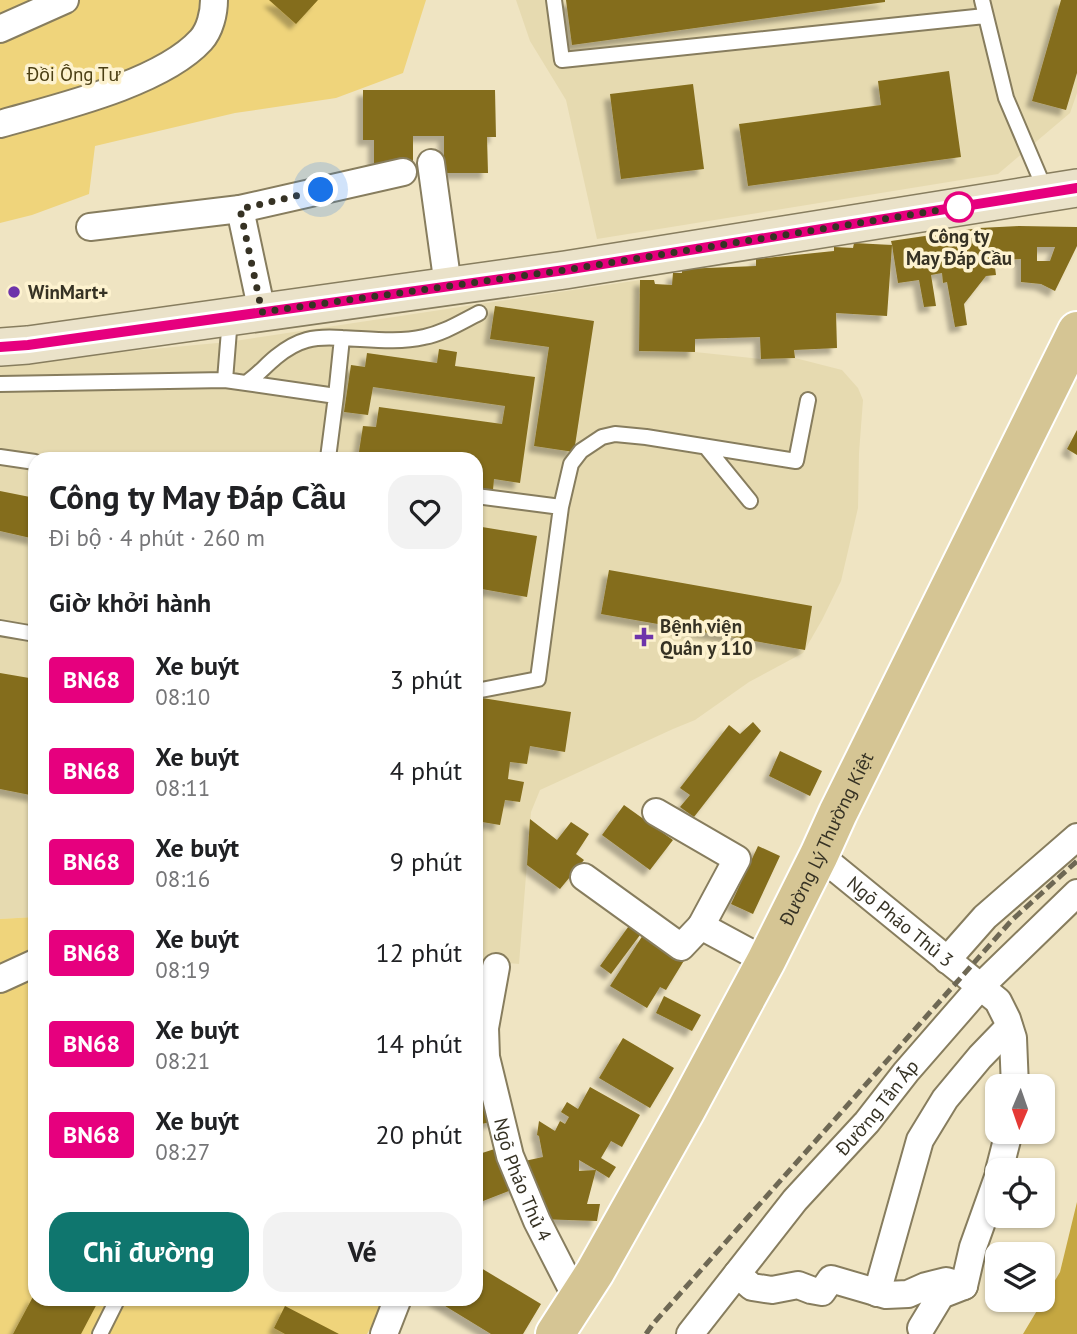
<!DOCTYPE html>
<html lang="vi">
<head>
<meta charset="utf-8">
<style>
  :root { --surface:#fff; --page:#f2f2f2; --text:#202124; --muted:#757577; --accent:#0f766e }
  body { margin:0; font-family:"PT Sans",sans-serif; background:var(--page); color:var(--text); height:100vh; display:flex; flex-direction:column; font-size:26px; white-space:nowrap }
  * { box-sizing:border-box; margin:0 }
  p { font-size:23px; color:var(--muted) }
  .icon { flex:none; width:38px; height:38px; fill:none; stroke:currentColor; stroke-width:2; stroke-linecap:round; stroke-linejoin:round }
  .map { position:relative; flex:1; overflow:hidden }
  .sheet { position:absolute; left:28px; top:452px; width:455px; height:854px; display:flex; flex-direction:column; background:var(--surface); border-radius:21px; box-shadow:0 2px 5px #0004 }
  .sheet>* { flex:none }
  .badge { padding:0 14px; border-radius:5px; font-size:24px; line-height:46px }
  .needle { width:46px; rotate:182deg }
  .fabs { position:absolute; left:985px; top:1074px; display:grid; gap:14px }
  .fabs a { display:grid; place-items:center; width:70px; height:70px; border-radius:14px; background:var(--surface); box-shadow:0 2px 5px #0004; font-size:35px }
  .you { position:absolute; width:35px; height:35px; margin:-18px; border:5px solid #fff; border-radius:50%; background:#1a73e8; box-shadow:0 0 0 10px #1a73e833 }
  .map>.badge { position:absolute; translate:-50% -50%; box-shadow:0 0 0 4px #fff }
  h2 { padding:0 21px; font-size:26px; line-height:63px }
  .round { display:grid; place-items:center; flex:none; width:74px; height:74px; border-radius:21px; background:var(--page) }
  .summary { display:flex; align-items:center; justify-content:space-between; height:119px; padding:0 21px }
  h1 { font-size:33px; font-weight:800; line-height:52px }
  .action { display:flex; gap:14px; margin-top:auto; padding:14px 21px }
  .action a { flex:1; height:80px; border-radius:21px; background:var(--accent); color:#fff; font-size:28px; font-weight:800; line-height:80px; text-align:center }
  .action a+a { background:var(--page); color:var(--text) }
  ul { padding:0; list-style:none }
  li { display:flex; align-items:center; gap:21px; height:91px; padding:0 21px }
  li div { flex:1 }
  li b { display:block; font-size:26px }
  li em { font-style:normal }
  li .badge { min-width:77px; font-weight:700; text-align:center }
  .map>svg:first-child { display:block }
  .built { fill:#e6dab0 }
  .green { fill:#efd47b }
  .water { fill:#c5a741 }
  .building { fill:#846d1c; fill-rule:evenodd; filter:url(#shadow) }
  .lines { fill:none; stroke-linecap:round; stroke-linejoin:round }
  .lane-casing { stroke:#877d5e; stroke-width:18 }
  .street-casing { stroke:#877d5e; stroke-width:30 }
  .secondary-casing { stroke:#877d5e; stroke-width:40 }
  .primary-casing { stroke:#fff; stroke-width:42 }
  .lane { stroke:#fff; stroke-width:14 }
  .street { stroke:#fff; stroke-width:26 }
  .secondary { stroke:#eae2c9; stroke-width:37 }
  .primary { stroke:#d5c594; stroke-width:38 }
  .rail { stroke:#6e6854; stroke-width:5; stroke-dasharray:10 5; stroke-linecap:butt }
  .line-casing { stroke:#fff; stroke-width:16 }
  .line { stroke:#e6007e; stroke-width:10 }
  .walk { stroke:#363224; stroke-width:7; stroke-dasharray:0 12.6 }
  .stop-dot { fill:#fff; stroke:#e6007e; stroke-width:3.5 }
  .poi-dot { fill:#6e34aa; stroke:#fdf2cf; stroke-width:2.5 }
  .labels { text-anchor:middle; stroke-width:7; stroke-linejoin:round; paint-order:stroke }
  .park-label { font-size:19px; fill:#4b3f14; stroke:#fdf2cf }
  .stop-label { font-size:19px; font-weight:bold; fill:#363224; stroke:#fdf2cf }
  .poi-label { font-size:19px; font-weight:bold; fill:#363224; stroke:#fdf2cf; text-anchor:start }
  .street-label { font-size:19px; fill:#363224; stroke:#fdf2cf }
</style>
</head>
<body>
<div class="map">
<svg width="1077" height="1334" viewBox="0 0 1077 1334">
  <defs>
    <filter id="shadow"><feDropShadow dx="-6" dy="6" stdDeviation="2" flood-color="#0004"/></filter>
  </defs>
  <rect width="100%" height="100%" fill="#efe4c2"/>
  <path class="built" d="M516,0h561v93l-7,20 -72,61 -401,65 -31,-139 -36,-59z
    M640,280l-1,71 56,1 66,7 34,-1 47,12 16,18 5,12 -4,53 -1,55 -17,73 -19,39 -19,33 -54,29 -54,38 -22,9 -133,61 -9,22 -12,152 -43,-4v-502h-441v459l-35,2v-559l77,-4 151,-14z"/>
  <path class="green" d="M0,0h426l-23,73 -67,25 -101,15 -140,33 -6,48 -57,21 -32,8z
    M35,917v381l352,1 -20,35h-367v-415z"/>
  <path class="water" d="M1077,1202v132h-54l37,-62z"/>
  <path class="building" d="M269,0h49l-22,24z
    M566,0h319v2l-313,43z
    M1061,0h16v73l-11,37 -34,-9z
    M949,71l12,86 -213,29 -9,-62 142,-19 -3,-24z
    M693,84l11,85 -83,10 -11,-85z
    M363,90h132l1,47h-9l1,36h-44v-37h-31v38h-39v-34h-11z
    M1019,226l58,1v19l-22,45 -14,-7 -20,-2v-23l-27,1 2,15 -10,1 -22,28 3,21 -12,2 -8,-45 -4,1 -1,-10 -11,2 5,31 -12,1 -5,-27 -21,3 -6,-38 -5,71 -51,-3 1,35 -43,2 1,8 -34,1 -1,-22 -65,2v13l-56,-1 1,-71h14l1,4 17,1 1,-12h9v-4l74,-3v-7l78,-8v-4l19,1 1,-5 38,2 -1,-4 88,-13zM1037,247h18l-5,14h-13z
    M495,306l99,15 -20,131 -40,-6 15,-99 -59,-8z
    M439,349l18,3 -2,14 80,11 -15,106 -26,-4 -1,11 -17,-2v-30h-118l5,-32 13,1 3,-20 123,17 3,-18 -132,-19 -5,28 -24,-3 7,-47 14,2 2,-14 70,10z
    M1077,430v25l-10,-6z
    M0,491l35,7v41l-35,-8z
    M476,526l61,10 -10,61 -51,-9z
    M609,570l203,36 -7,44 -204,-36z
    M0,673l35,6v117l-35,-7z
    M476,697l95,15 -6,40 -35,-6 -3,18 -17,-2 -2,17 16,3 -4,20 -15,-2 -5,25 -24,-4v-81l4,1 2,-10 -6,-1z
    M753,722l8,9 -67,86 -14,-10 10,-12 -10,-7 49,-63 11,9z
    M780,751l42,20 -12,25 -41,-20z
    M624,805l49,35 -23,30 -48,-35z
    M530,819l27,21 14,-18 18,12 -13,20 8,6 -24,29 -33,-24z
    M758,846l22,10 -27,58 -22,-10z
    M631,923l12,8 -32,43 -11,-8z
    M643,935l42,24 -19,31 -6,-3 -13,21 -37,-22z
    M664,996l37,19 -9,16 -36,-18z
    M623,1038l51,30 -24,40 -51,-30z
    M590,1087l50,28 -18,32 -11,-6 -10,17 15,9 -7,11 -13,-8 -17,-10v11l17,-1 -9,34h13l-3,17 -58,-2 -19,-57 23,-5 -4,-21 -2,-1 2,-14 16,10 5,-10 5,3 4,-7 -8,-5 6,-10 11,7z
    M490,1096l6,25 -20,4v-27z
    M476,1136h2l1,18 25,-8 15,41 -41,16 -2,-5z
    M476,1265l65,39 -18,30h-32l-59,-36h44z
    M35,1293v5h65l-19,36h-68z
    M285,1306l54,28h-54l-11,-6z"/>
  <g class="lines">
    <defs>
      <path id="lane" d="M554,0l8,60 423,-44
        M982,0l24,98 40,94
        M225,380l5,-62
        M246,383c12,-8 19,-17 30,-26 22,-18 38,-21 66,-19
        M0,384l225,-4 111,16 -8,62
        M336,396l6,-58c27,1 56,5 82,-1 20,-4 37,-15 55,-24
        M706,447l44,54
        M0,457l35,5
        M476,496l85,11
        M0,628l35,6
        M476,691l62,-12 23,-172 10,-43 10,-13 21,-14 13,-3 31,3 150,24 12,-61
        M100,1334l18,-36"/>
      <g id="street">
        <path d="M0,29l65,-29"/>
        <path d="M0,124c56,-16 161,-40 201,-84 9,-10 13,-27 13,-40"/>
        <path d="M431,163l17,123"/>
        <path d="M240,209l22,103"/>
        <path d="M90,227l150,-18 163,-37"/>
        <path d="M656,812l81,47 -36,67"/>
        <path id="s1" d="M819,855l179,146 9,18 6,19 2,49"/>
        <path d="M584,877l97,70 20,-21 65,35"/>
        <path d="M947,960l38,-43 92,-80"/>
        <path id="s2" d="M496,967l-11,61 1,29 24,99 27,65 41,80"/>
        <path d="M0,979l35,-16"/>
        <path d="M999,1171l10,-39"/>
        <path d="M737,1274l15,13 20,3 26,-5 13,5 11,2 9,-13 55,16 22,-1 18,-8 20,-5 18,5 -23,9 -20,33"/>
        <path d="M964,1286l9,-39 25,-70"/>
        <path d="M877,1293l43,-153 25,-41 35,-42 29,-30"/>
        <path d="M384,1334l14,-36"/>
        <path id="s3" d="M690,1334l105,-134 72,-78 39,-50 74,-85 97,-94"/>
      </g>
      <path id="secondary" d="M0,347l28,-2 537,-75 512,-82"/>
      <g id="primary">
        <path id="s4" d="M555,1334l40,-62 91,-162 80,-149 53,-106 19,-42 239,-482"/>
      </g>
    </defs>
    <use href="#lane" class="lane-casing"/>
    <use href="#street" class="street-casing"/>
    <use href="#secondary" class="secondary-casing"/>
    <use href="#primary" class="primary-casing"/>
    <use href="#lane" class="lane"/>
    <use href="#street" class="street"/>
    <use href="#secondary" class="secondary"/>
    <use href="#primary" class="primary"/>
    <path class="rail" d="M646,1334l7,-10 359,-404 65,-59"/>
  </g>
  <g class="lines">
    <defs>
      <path id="line" d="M0,347l28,-2 537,-75 512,-82"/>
    </defs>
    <use href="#line" class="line-casing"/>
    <use href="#line" class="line"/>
    <path class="walk" d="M321,190l-81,19 22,103 303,-42 400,-64 -6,1"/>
  </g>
  <circle class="stop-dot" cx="959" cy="207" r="14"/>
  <g class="poi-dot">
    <circle cx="14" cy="292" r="7"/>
    <path d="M640.5 626.5h7v7h7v7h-7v7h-7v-7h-7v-7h7z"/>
  </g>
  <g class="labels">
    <g class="park-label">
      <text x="74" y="81">Đồi Ông Tư</text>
    </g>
    <g class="stop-label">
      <text x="959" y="243">Công ty<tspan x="959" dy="22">May Đáp Cầu</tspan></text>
    </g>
    <g class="poi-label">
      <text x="28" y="299">WinMart+</text>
      <text x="660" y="633">Bệnh viện<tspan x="660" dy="22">Quân y 110</tspan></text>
    </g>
    <g class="street-label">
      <text dy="7" stroke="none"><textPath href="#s4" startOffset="565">Đường Lý Thường Kiệt</textPath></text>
      <text dy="7" stroke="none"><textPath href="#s1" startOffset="105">Ngõ Pháo Thủ 3</textPath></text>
      <text dy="7" stroke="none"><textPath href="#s3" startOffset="294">Đường Tân Ấp</textPath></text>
      <text dy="7" stroke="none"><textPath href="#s2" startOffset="219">Ngõ Pháo Thủ 4</textPath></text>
    </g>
  </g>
</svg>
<div class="fabs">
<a><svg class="needle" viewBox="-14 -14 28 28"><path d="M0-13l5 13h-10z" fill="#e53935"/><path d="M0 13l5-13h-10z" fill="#757577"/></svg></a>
<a><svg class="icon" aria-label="locate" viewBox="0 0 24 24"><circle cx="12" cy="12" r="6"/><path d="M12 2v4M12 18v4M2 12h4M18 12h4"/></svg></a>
<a><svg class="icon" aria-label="layers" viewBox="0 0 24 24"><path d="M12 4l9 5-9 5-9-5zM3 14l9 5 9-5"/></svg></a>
</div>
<div class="you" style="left:321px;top:190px"></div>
<section class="sheet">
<div class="summary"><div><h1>Công ty May Đáp Cầu</h1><p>Đi bộ · 4 phút · 260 m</p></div><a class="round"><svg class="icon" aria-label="heart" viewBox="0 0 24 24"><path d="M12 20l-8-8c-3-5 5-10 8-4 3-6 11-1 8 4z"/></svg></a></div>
<h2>Giờ khởi hành</h2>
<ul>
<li><span class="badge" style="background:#e6007e;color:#fff">BN68</span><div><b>Xe buýt</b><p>08:10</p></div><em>3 phút</em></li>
<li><span class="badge" style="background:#e6007e;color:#fff">BN68</span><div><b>Xe buýt</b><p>08:11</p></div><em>4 phút</em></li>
<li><span class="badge" style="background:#e6007e;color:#fff">BN68</span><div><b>Xe buýt</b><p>08:16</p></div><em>9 phút</em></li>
<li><span class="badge" style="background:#e6007e;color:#fff">BN68</span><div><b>Xe buýt</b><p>08:19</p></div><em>12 phút</em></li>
<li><span class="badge" style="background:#e6007e;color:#fff">BN68</span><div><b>Xe buýt</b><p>08:21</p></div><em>14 phút</em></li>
<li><span class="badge" style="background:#e6007e;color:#fff">BN68</span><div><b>Xe buýt</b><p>08:27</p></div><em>20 phút</em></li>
</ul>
<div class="action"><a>Chỉ đường</a><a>Vé</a></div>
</section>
</div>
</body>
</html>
